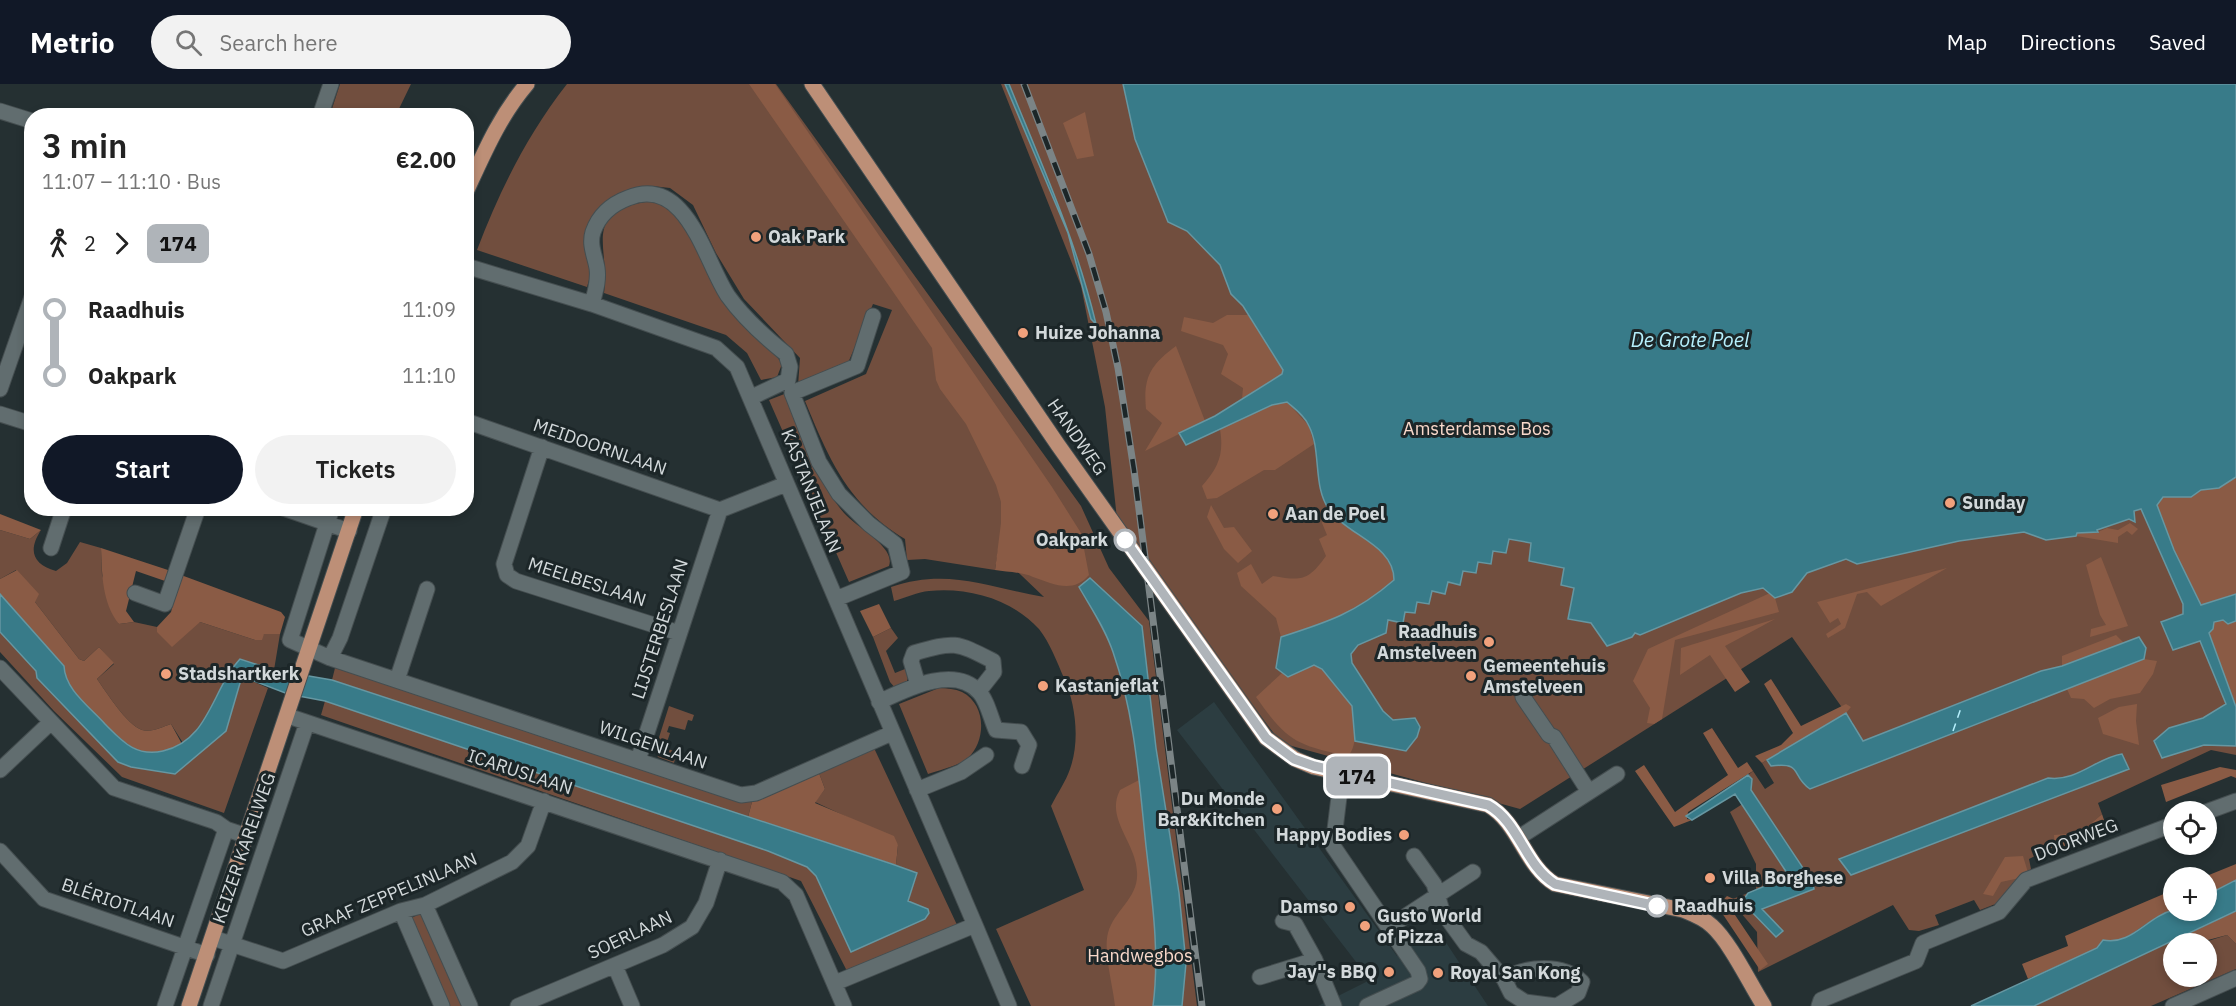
<!DOCTYPE html>
<html lang="en">
<head>
<meta charset="utf-8">
<style>
  :root { --surface:#fff; --page:#f2f2f2; --text:#222; --muted:#767676; --accent:#111827 }
  body { margin:0; font-family:"IBM Plex Sans",sans-serif; background:var(--page); color:var(--text); height:100vh; display:flex; flex-direction:column; font-size:22px; white-space:nowrap }
  * { box-sizing:border-box; margin:0 }
  p { font-size:20px; color:var(--muted) }
  .icon { flex:none; width:33px; height:33px; fill:none; stroke:currentColor; stroke-width:2; stroke-linecap:round; stroke-linejoin:round }
  .map { position:relative; flex:1; overflow:hidden }
  .details { position:absolute; left:24px; top:24px; width:450px; height:408px; display:flex; flex-direction:column; background:var(--surface); border-radius:24px; box-shadow:0 3px 9px #0003 }
  .details>* { flex:none }
  .badge { padding:0 12px; border-radius:9px; font-size:21px; line-height:39px }
  .buttons { position:absolute; left:2163px; top:717px; display:grid; gap:12px }
  .buttons a { display:grid; place-items:center; width:54px; height:54px; border-radius:50%; background:var(--surface); box-shadow:0 3px 9px #0003; font-size:30px }
  .map>.badge { position:absolute; translate:-50% -50%; box-shadow:0 0 0 3px #fff }
  .legs { display:flex; align-items:center; gap:9px; height:66px; padding:0 18px; font-size:20px }
  .legs p { margin-inline-start:auto }
  .head { display:flex; align-items:center; justify-content:space-between; height:102px; padding:0 18px }
  h1 { font-size:33px; font-weight:600; line-height:45px }
  .action { display:flex; gap:12px; margin-top:auto; padding:12px 18px }
  .action a { flex:1; height:69px; border-radius:36px; background:var(--accent); color:#fff; font-size:24px; font-weight:600; line-height:69px; text-align:center }
  .action a+a { background:var(--page); color:var(--text) }
  ul { padding:0 18px; list-style:none }
  li { display:flex; align-items:center; gap:21px; height:66px; font-size:22px }
  li i { display:grid; place-items:center; width:9px; height:100%; margin:0 8px; background:currentColor }
  li i::after { content:''; width:15px; height:15px; margin:-8px; border:4px solid; border-radius:50%; background:var(--surface) }
  li p { margin-inline-start:auto }
  li:first-child i { background:linear-gradient(#0000 50%,currentColor 0) }
  li:last-child i { background:linear-gradient(currentColor 50%,#0000 0) }
  header { display:flex; align-items:center; gap:36px; box-sizing:border-box; height:84px; padding:0 30px; background:var(--accent); color:#fff }
  header strong { font-size:28px }
  nav { display:flex; gap:33px; margin-inline-start:auto; font-size:21px }
  .search { width:420px; height:54px; background:var(--page); display:flex; align-items:center; gap:15px; box-sizing:border-box; padding:0 21px; border-radius:33px; color:var(--muted); font-size:22px }
  .map>svg:first-child { display:block }
  .built { fill:#2c3d41 }
  .green { fill:#714e3e }
  .forest { fill:#8a5b45 }
  .water { fill:#387b89; stroke:#6697a2; stroke-width:1.5 }
  .lines { fill:none; stroke-linecap:round; stroke-linejoin:round }
  .ferry { stroke:#b6f0fd; stroke-width:1.5; stroke-dasharray:8 6; stroke-linecap:butt }
  .minor-casing { stroke:#454e50; stroke-width:17 }
  .major-casing { stroke:#454e50; stroke-width:17 }
  .minor { stroke:#616d6f; stroke-width:15 }
  .major { stroke:#bd8f77; stroke-width:15 }
  .rail-casing { stroke:#7b8486; stroke-width:7 }
  .rail { stroke:#1c2628; stroke-width:4.5; stroke-dasharray:14; stroke-linecap:butt }
  .line-1-casing { stroke:#fff; stroke-width:14 }
  .line-1 { stroke:#afb4b9; stroke-width:9 }
  .poi-dot { fill:#f1a17c; stroke:#1c2628; stroke-width:2 }
  .stop-1-dot { fill:#fff; stroke:#afb4b9; stroke-width:3 }
  .labels { text-anchor:middle; stroke-width:6; stroke-linejoin:round; paint-order:stroke }
  .poi-label { font-size:18px; font-weight:bold; fill:#d3d9db; stroke:#1c2628; text-anchor:start }
  .park-label { font-size:18px; fill:#f9d9cb; stroke:#1c2628 }
  .street-label { font-size:18px; fill:#d3d9db; stroke:#1c2628 }
  .stop-label { font-size:18px; font-weight:bold; fill:#d3d9db; stroke:#1c2628; text-anchor:end }
  .water-label { font-size:20px; font-style:italic; fill:#b6f0fd; stroke:#1c2628 }
</style>
</head>
<body>
<header>
<strong>Metrio</strong>
<div class="search"><svg class="icon" aria-label="search" viewBox="0 0 24 24"><circle cx="10" cy="10" r="6"/><path d="M15 15l6 6"/></svg>Search here</div>
<nav><a>Map</a><a>Directions</a><a>Saved</a></nav>
</header>
<div class="map">
<svg width="2236" height="922" viewBox="0 0 2236 922">
  <rect width="100%" height="100%" fill="#253032"/>
  <path class="built" d="M1214,618l183,254 40,-27 51,77h-170l52,-26 -193,-250z"/>
  <path class="green" d="M340,0h71l-15,31h-66z
    M567,0h209l305,422 28,62 40,53 48,385h-166l-35,-77 88,-39 -33,-84c6,-12 15,-25 19,-37 10,-28 6,-64 -6,-91 -7,-16 -14,-35 -25,-49 -27,-30 -71,-42 -110,-38 -11,1 -24,7 -35,10l-3,-14c57,-20 99,1 153,10l-44,-42 -2,-5 -3,20 -70,-11 -18,1 -2,-21c-57,-34 -76,-80 -100,-138l61,-27 26,-64 -19,-6 -25,59 -50,23 2,-28 -56,-59 -28,-46 -23,-48 -23,-17 -18,-2 -19,2 -16,6 -23,20 -6,12 3,47 -4,14 -110,-37c23,-60 50,-115 90,-166z
    M1001,0h1235v671l-25,-5 -113,53 4,11 -22,20 -51,25 2,10 -33,34 -18,7 -6,-10 -39,15 4,10 -20,6 -10,-1 -16,-25 -135,67 -1,-40 -27,-32 18,-7 -4,6 12,17v-52l-26,-52 25,-16 -4,-6 1,-11 -4,-4 5,-4 12,18 9,-6 -12,-20 5,-3 4,6 19,-1 64,-36 -1,-6 -61,-86 -272,172 -239,-66 -96,-128 -68,-96 -12,-112 -24,-121z
    M651,117l22,7 109,156 -5,13 -16,3 -14,-27 -21,-18 -122,-42c7,-45 -25,-82 47,-92z
    M787,309c16,39 29,88 57,120 13,15 52,34 45,53l-40,16 -80,-182z
    M0,446l30,9 11,-9c-13,20 -9,34 15,41l11,-8 13,-21 21,6 1,27 17,49 15,-2 23,5v5l43,-10 55,18 9,-6h16l-6,36 -34,-10 -41,69 -16,14 -12,-19c-9,3 -20,9 -29,6 -16,-6 -35,-37 -45,-51l17,-15 -15,-17 -15,14 -5,-2 -44,-57 -19,-32 -16,9z
    M891,544l7,10 -12,13 9,22 10,-4 4,5 -3,10 -10,5 -6,-7 -17,-45z
    M0,548l131,135 44,7 51,-43 14,-49 5,-4 23,10 -44,125 -102,-36 -68,-66 -54,-59z
    M335,584l406,132 12,-2 -5,19 -416,-137z
    M939,604c8,0 16,1 23,4 25,13 24,49 6,66 -10,8 -28,12 -40,16l-29,-70z
    M325,617l443,150 39,16 9,8 35,77 74,-33 4,-6 -21,-12 9,-27 -21,-9 2,-20 -23,-15 -60,-28 10,-13 -6,-16 55,-25 84,179 -110,46 -47,-92 -480,-166z
    M669,622l25,9 -2,6 -4,-1 -3,10 -16,-4 -2,6 3,1 -5,15 12,4 -3,11 -16,-6 -3,-7z
    M422,829l40,93h-12l-39,-88z
    M2227,851l9,9v25l-85,37h-117l149,-70 7,5 -1,2 -15,1v32h32l2,-35z"/>
  <path class="forest" d="M749,0h26l277,403 29,46 8,42c-16,19 -36,9 -56,2 -11,-5 -26,-5 -38,-7l6,-47v-21l-5,-17 -30,-61 -26,-35 -4,-9 -4,-32z
    M1085,28l9,44 -17,3 -14,-36z
    M1227,231h21l35,55 -1,4 -40,25 1,-11 -22,-14 7,-20 -5,-9 -42,-14 3,-14 29,6z
    M1176,262l29,75 -60,30 17,-28 -16,-14c-3,-31 4,-44 30,-63z
    M1287,318l22,24 5,18 -39,26h-11l-47,28 -10,1 -5,-13c17,-19 22,-32 18,-57l52,-24z
    M2236,393v117l-35,11 -27,-55 -16,-42v-6l5,-5h28l10,-7 18,-2z
    M1211,421l13,23 10,-1 18,24 -14,12 -14,-14 -17,-32z
    M1331,428c22,17 62,38 63,68 -38,33 -66,42 -113,57l-5,-19 -35,-32 -4,-13 14,-9 11,20 11,-8c29,5 35,5 53,-20l-7,-17 8,-4 -5,-12 3,-8z
    M0,430l41,16 -11,9 -30,-9z
    M2130,439l8,6 -6,6 -5,-4 -9,6v6l-42,-7v-3l22,-1 9,-4 11,2z
    M101,464l67,22 -3,11 -29,-10 -10,40 8,11 -15,2c-17,-21 -17,-50 -18,-76z
    M2101,473l27,69 -38,11 1,-8 15,-4 -6,-10 -14,-50z
    M1947,484l-66,38 -14,-14 -10,2 -12,34 -17,10 -2,-4 15,-10 -3,-6 -8,5 -13,-21z
    M17,486l22,24 -4,8 44,57 5,2 15,-14 15,16 -17,16c10,14 29,45 45,51 9,3 20,-3 29,-6l11,20c-13,6 -26,11 -40,8 -15,-3 -70,-58 -76,-72 -2,-4 -2,-10 -2,-14l-64,-72v-15z
    M181,491l100,37 4,5 -5,17h-16l-2,6h-7l-55,-18 -28,25 -15,-15v-5l14,-15z
    M1770,509l5,5 4,14 -104,28 -13,79 -8,5 -7,-1 3,-15 -17,-27 15,-32z
    M879,520l12,24 -18,9 -13,-26z
    M1775,535l-50,27 25,36 -15,10 -25,-37 -30,20 1,-27z
    M2223,535l5,5 8,-3v86l-27,-74 4,-4 1,-7z
    M2116,551l9,9 -63,22v-10z
    M2144,575l13,2 -4,13 -13,19 -30,6 -16,9 -10,-9 -13,-1 -4,-9z
    M1314,581c13,6 33,26 38,41 4,13 6,40 -4,50 -52,-11 -61,-15 -92,-59l26,-24 6,4z
    M1771,595l30,47 45,-22 5,3 -5,6 -84,50 -7,-7 26,-11 12,-12 -29,-49z
    M2137,620l-1,17 3,24 -36,-11 -5,-16 21,-11z
    M1712,644l26,40 9,-6 6,9 -65,41 -1,7 5,1 -18,7 -39,-56 9,-6 31,47 53,-37 -25,-42z
    M2220,683l16,3v8l-5,-2 -65,26 -5,-17z
    M819,689l6,16 -10,14 79,33 4,9 -2,20 -148,-48 5,-19 16,-2z
    M1139,696c8,74 23,152 14,226h-38c-2,-20 -12,-55 -7,-73 6,-23 31,-35 29,-61 -1,-30 -32,-53 -17,-82z
    M2102,730l6,18 -53,17 -1,-14 26,-2z
    M2023,772l6,20 -28,6 -8,14 -10,-2 22,-37z
    M2236,780v16l-29,15 -3,-18z
    M2173,806v20l-27,14 -23,16 -26,8 -69,31 -6,-15 46,-18 -3,-10z
    M1727,812l9,4 -1,15 33,49 -8,6 -38,-57 -2,-10z
    M2236,827v33l-9,-9 -19,5 -1,7 -1,-3 -17,-1 1,-2 -7,-5z"/>
  <path class="water" d="M1005,0h4c32,79 67,156 87,240l-5,-5 -23,-86z
    M1123,0h1113v393l-17,11 -18,2 -10,7h-28l-6,8 17,45 27,55 35,-11v27l-8,3 -5,-4 -9,2 -1,7 -4,4 27,74v39l-32,-1 -42,13 -8,-17 15,-13 34,-10 23,-14 -26,-63 -27,9 -12,-28 22,-8v-10l-42,-95 -7,2 1,11 -6,-3 -32,11 1,2 -21,1 -1,3 -30,4 -22,-8 -65,9 -102,23 -11,-5 -39,14 -15,19 -17,6 -12,-10 -22,5 -101,42 -5,-2 -3,4 -25,9 -16,-23 -23,-4 6,-31 -13,-3 3,-17 -35,-7 2,-18 -22,-4 -3,14 -13,-2 -2,13 -13,-2 -2,11 -13,-2 -3,14 -12,-3 -3,12 -13,-3 -3,13 -12,-2 -2,11 -10,-1 -2,11 -15,-3 -2,13 -28,12 -7,9 1,9 31,48 10,9 22,-2 5,9 -3,10 -11,14 -51,-10 -3,-35 -30,-37 -8,-4 -26,12 -12,-9 5,-31c47,-15 75,-24 113,-57 0,-35 -45,-44 -64,-69 -18,-24 -8,-59 -21,-85 -4,-10 -14,-17 -22,-24l-15,3 -86,40 -7,-12 36,-17 67,-42 1,-4 -40,-64 -12,-12 -11,-29 -33,-34 -19,-9 -33,-83z
    M1090,494l52,48 14,122 23,145 7,70 -4,43h-29c7,-53 -1,-107 -7,-160 -7,-66 -11,-131 -33,-194 -8,-24 -22,-44 -34,-65z
    M0,510l64,72c1,24 26,41 41,58 18,18 31,33 58,27 46,-10 49,-62 77,-92l34,11 58,10 560,184 25,9 -9,28 20,8 1,4 -4,6 -74,33 -35,-76 -9,-9 -39,-16 -443,-150 -37,-7 -42,-16 -6,5 -14,48 -51,43 -44,-7 -13,-5 -81,-84 -1,-7 -36,-39z
    M2139,553l7,11 -2,11 -334,130c-20,-14 -6,-27 -39,-23l-4,-6 79,-47 17,28 178,-70 21,-5z
    M2122,670l7,15 -278,106 -12,-16 209,-81c29,4 48,-20 74,-24z
    M1748,691l4,4 -1,11 62,93 1,6 -52,20 21,22 -7,6 -31,-32 -1,-6 4,-6 41,-17 -54,-82 -43,26 -6,-4z
    M2236,796v31l-202,95h-63l126,-58 6,-8c29,6 44,-24 71,-30 10,-1 22,0 32,0l1,-15z"/>
  <g class="lines">
    <path class="ferry" d="M1953,647l9,-26"/>
    <defs>
      <path id="minor" d="M0,27l32,10
        M320,32l11,-32
        M466,182l126,38 124,44 21,19 238,558
        M592,220c3,-12 7,-23 5,-36 -2,-12 -8,-23 -4,-36 6,-17 19,-28 35,-34 59,-24 77,64 100,98 15,21 38,42 58,58l4,13 -2,13 -36,17
        M0,305l32,-92
        M0,330l32,10
        M466,337l254,89
        M542,363l-38,117 3,11 9,6 163,52
        M283,424l66,23
        M332,424l-42,132 40,18 411,137 15,-2 136,-60
        M720,426l66,-26
        M51,464l13,-40
        M135,509l30,11 33,-96
        M836,515l66,-27 -7,-28 -26,-20 -30,-30 -20,-32 -27,-69 65,-27 16,-50
        M330,574l10,-20 44,-130
        M0,584l114,120 102,34 10,7 21,7
        M397,596l30,-91
        M918,601l-7,-24 3,-8c41,-12 42,-11 79,8l1,11 -15,19
        M1523,613l26,38 5,2 35,55
        M879,618c26,-12 75,-38 100,-10 8,8 12,27 17,38l25,2 8,13 -7,21
        M288,632l494,166 14,13 48,111
        M638,676l82,-250
        M0,686l51,-48
        M1342,688l-9,74 85,125 2,8 -3,4 -50,23
        M917,706l44,-18 25,-17
        M2206,728l30,-11
        M1518,754l99,-64
        M0,767l44,48 163,56
        M1414,772l20,28 8,27 24,33 15,8 23,27 7,14 14,9 31,4
        M425,821l45,101
        M401,827l41,95
        M1283,837l12,3 20,36 19,46
        M1389,843l84,-55
        M213,854l70,23 118,-50 24,-6 87,-43 16,-16 16,-45
        M615,882l17,40
        M1260,893l55,-17
        M1504,895c22,-13 59,-16 78,3l-4,11 -21,13
        M835,899l140,-58 34,81
        M165,922l61,-177
        M211,922l96,-283
        M518,922l145,-61 29,-18 14,-24 14,-43
        M1819,922l2,-6 95,-39 7,-18 76,-31 27,-32 148,-56
        M2173,922l63,-28"/>
      <path id="major" d="M812,0l246,361 208,293 29,21 19,8 174,38c31,18 37,61 67,79l128,26c10,4 21,8 29,16 18,16 38,58 52,80
        M466,108c18,-39 33,-75 61,-108
        M189,922l167,-498"/>
    </defs>
    <use href="#minor" class="minor-casing"/>
    <use href="#major" class="major-casing"/>
    <use href="#minor" class="minor"/>
    <use href="#major" class="major"/>
    <defs>
      <path id="rail" d="M1024,0l65,170 17,58 12,56 16,102 68,536"/>
    </defs>
    <use href="#rail" class="rail-casing"/>
    <use href="#rail" class="rail"/>
  </g>
  <g class="lines">
    <defs>
      <path id="line-1" d="M1125,456l141,198 28,21 20,7 174,39c31,17 37,61 67,79l102,22"/>
    </defs>
    <use href="#line-1" class="line-1-casing"/>
    <use href="#line-1" class="line-1"/>
  </g>
  <g class="poi-dot">
    <circle cx="756" cy="153" r="6"/>
    <circle cx="1023" cy="249" r="6"/>
    <circle cx="1950" cy="419" r="6"/>
    <circle cx="1273" cy="430" r="6"/>
    <circle cx="1489" cy="558" r="6"/>
    <circle cx="166" cy="590" r="6"/>
    <circle cx="1471" cy="592" r="6"/>
    <circle cx="1043" cy="602" r="6"/>
    <circle cx="1277" cy="725" r="6"/>
    <circle cx="1404" cy="751" r="6"/>
    <circle cx="1710" cy="794" r="6"/>
    <circle cx="1350" cy="823" r="6"/>
    <circle cx="1365" cy="842" r="6"/>
    <circle cx="1389" cy="888" r="6"/>
    <circle cx="1438" cy="889" r="6"/>
  </g>
  <g class="stop-1-dot">
    <circle cx="1125" cy="456" r="10"/>
    <circle cx="1657" cy="822" r="10"/>
  </g>
  <g class="labels">
    <g class="poi-label">
      <text x="768" y="159">Oak Park</text>
      <text x="1035" y="255">Huize Johanna</text>
      <text x="1962" y="425">Sunday</text>
      <text x="1285" y="436">Aan de Poel</text>
      <text x="1477" y="554" text-anchor="end">Raadhuis<tspan x="1477" dy="21">Amstelveen</tspan></text>
      <text x="1483" y="588">Gemeentehuis<tspan x="1483" dy="21">Amstelveen</tspan></text>
      <text x="178" y="596">Stadshartkerk</text>
      <text x="1055" y="608">Kastanjeflat</text>
      <text x="1265" y="721" text-anchor="end">Du Monde<tspan x="1265" dy="21">Bar&amp;Kitchen</tspan></text>
      <text x="1392" y="757" text-anchor="end">Happy Bodies</text>
      <text x="1722" y="800">Villa Borghese</text>
      <text x="1338" y="829" text-anchor="end">Damso</text>
      <text x="1377" y="838">Gusto World<tspan x="1377" dy="21">of Pizza</tspan></text>
      <text x="1377" y="894" text-anchor="end">Jay''s BBQ</text>
      <text x="1450" y="895">Royal San Kong</text>
    </g>
    <g class="park-label">
      <text x="1477" y="351">Amsterdamse Bos</text>
      <text x="1140" y="878">Handwegbos</text>
    </g>
    <g class="street-label">
      <text transform="translate(1077 353) rotate(55)" y="6">HANDWEG</text>
      <text transform="translate(600 363) rotate(19)" y="6">MEIDOORNLAAN</text>
      <text transform="translate(811 407) rotate(68)" y="6">KASTANJELAAN</text>
      <text transform="translate(587 498) rotate(18)" y="6">MEELBESLAAN</text>
      <text transform="translate(660 545) rotate(-72)" y="6">LIJSTERBESLAAN</text>
      <text transform="translate(653 661) rotate(19)" y="6">WILGENLAAN</text>
      <text transform="translate(520 688) rotate(18)" y="6">ICARUSLAAN</text>
      <text transform="translate(2076 756) rotate(-21)" y="6">DOORWEG</text>
      <text transform="translate(244 764) rotate(-71)" y="6">KEIZER KARELWEG</text>
      <text transform="translate(389 811) rotate(-23)" y="6">GRAAF ZEPPELINLAAN</text>
      <text transform="translate(118 819) rotate(19)" y="6">BLÉRIOTLAAN</text>
      <text transform="translate(630 851) rotate(-25)" y="6">SOERLAAN</text>
    </g>
    <g class="stop-label">
      <text x="1108" y="462">Oakpark</text>
      <text x="1674" y="828" text-anchor="start">Raadhuis</text>
    </g>
    <g class="water-label">
      <text x="1690" y="263">De Grote Poel</text>
    </g>
  </g>
</svg>
<div class="buttons">
<a><svg class="icon" aria-label="locate" viewBox="0 0 24 24"><circle cx="12" cy="12" r="6"/><path d="M12 2v4M12 18v4M2 12h4M18 12h4"/></svg></a>
<a>+</a>
<a>−</a>
</div>
<b class="badge" style="left:1357px;top:692px;background:#afb4b9;color:#111">174</b>
<section class="details">
<div class="head"><div><h1>3 min</h1><p>11:07 – 11:10 · Bus</p></div><b>€2.00</b></div>
<div class="legs"><svg class="icon" aria-label="walk" viewBox="0 0 24 24"><circle cx="13" cy="4" r="2"/><path d="M13 8l-2 6 4 7M11 14l-3 7M7 12l3-4h3l4 4"/></svg>2<svg class="icon" aria-label="forward" viewBox="0 0 24 24"><path d="M9 5l7 7-7 7"/></svg><b class="badge" style="background:#afb4b9;color:#111">174</b></div>
<ul>
<li><i style="color:#afb4b9"></i><b>Raadhuis</b><p>11:09</p></li>
<li><i style="color:#afb4b9"></i><b>Oakpark</b><p>11:10</p></li>
</ul>
<div class="action"><a>Start</a><a>Tickets</a></div>
</section>
</div>
</body>
</html>
